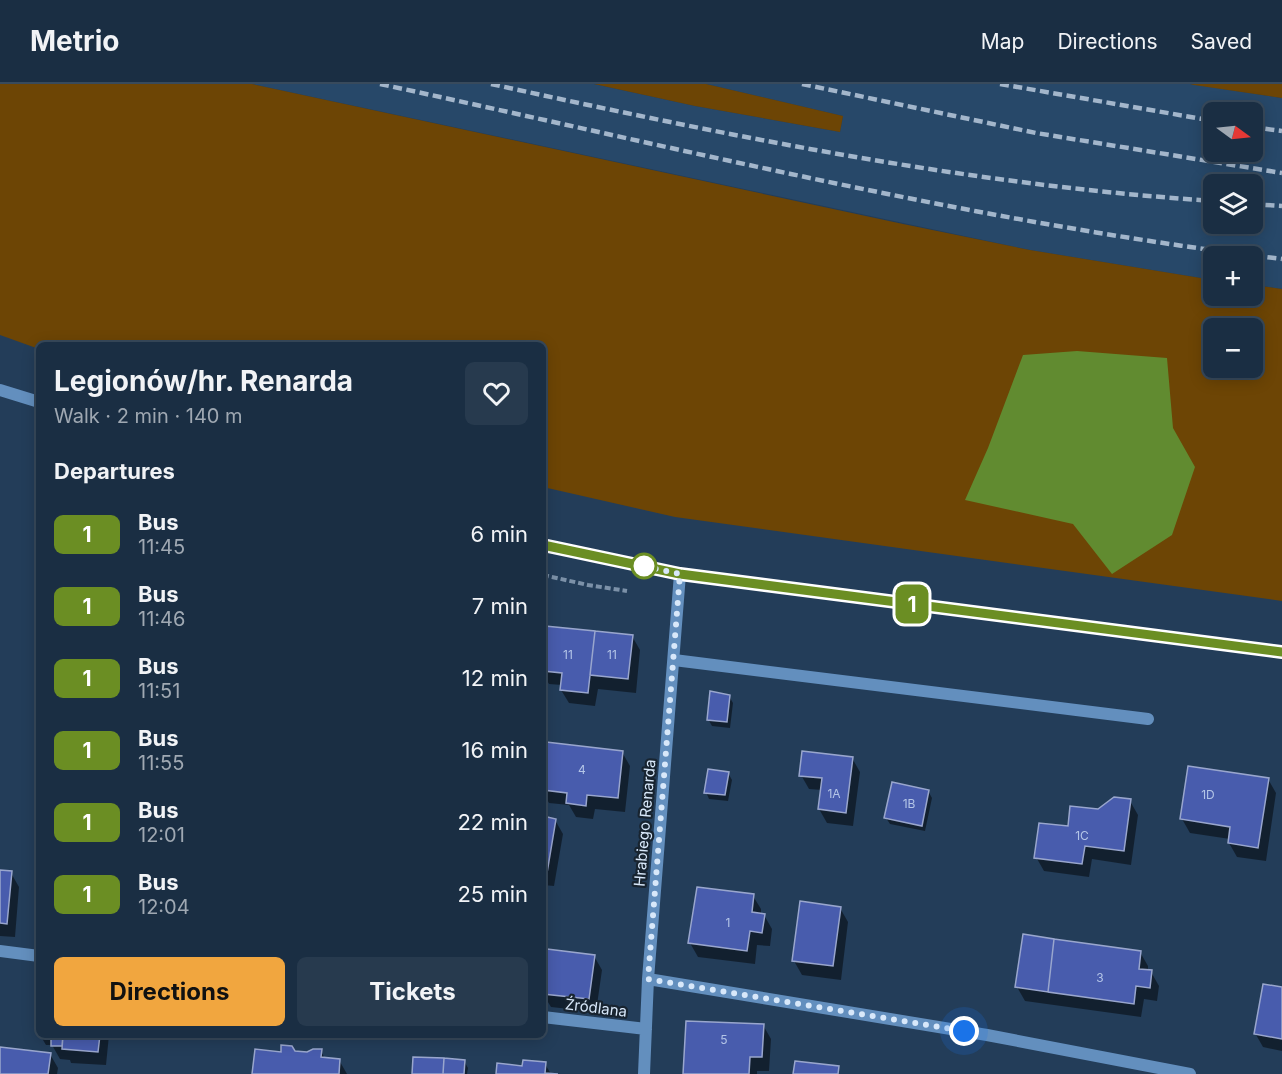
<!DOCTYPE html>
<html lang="en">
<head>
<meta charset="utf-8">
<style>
  :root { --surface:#1a2e43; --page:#273a4e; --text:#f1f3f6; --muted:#9fa8b2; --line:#384a5c; --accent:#f1a63f }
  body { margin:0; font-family:Inter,sans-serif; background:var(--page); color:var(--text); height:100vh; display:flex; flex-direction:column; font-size:22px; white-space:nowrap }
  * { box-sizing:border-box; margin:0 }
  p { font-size:20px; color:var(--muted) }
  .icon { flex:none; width:33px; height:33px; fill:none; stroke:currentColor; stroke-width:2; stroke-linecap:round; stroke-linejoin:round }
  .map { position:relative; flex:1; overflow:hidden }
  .panel { position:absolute; left:36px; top:258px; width:510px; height:696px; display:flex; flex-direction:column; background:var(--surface); border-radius:9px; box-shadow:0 3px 15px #0003,0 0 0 2px var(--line) }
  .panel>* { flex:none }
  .badge { padding:0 12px; border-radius:9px; font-size:21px; line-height:39px }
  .needle { width:39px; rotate:105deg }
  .fabs { position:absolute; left:1203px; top:18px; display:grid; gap:12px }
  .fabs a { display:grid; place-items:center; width:60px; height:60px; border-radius:9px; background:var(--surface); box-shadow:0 3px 15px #0003,0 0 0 2px var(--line); font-size:30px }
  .you { position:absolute; width:30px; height:30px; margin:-15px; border:4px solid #fff; border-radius:50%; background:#1a73e8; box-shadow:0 0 0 9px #1a73e833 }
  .map>.badge { position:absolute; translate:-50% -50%; box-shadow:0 0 0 3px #fff }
  h2 { padding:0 18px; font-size:22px; line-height:54px }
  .round { display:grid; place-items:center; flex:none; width:63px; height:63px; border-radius:9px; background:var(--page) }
  .summary { display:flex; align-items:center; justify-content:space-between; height:102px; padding:0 18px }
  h1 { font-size:28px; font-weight:700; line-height:45px }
  .button { display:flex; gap:12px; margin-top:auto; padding:12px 18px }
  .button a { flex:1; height:69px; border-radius:9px; background:var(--accent); color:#111; font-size:24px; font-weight:700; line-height:69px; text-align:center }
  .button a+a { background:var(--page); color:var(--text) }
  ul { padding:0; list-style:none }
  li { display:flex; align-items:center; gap:18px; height:72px; padding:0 18px }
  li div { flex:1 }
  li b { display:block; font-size:22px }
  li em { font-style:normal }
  li .badge { min-width:66px; font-weight:700; text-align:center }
  header { display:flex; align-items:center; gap:36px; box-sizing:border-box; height:84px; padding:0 30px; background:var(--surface); border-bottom:2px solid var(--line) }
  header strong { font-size:28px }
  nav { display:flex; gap:33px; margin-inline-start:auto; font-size:21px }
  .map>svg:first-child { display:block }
  .built { fill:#274869; fill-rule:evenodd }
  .green { fill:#6d4505; fill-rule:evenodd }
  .water { fill:#618b30 }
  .shadow { fill:#0007 }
  .building { fill:#485cad; stroke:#99a6cd; stroke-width:1.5 }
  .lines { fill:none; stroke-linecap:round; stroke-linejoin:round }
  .path { stroke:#7c91a8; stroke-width:4; stroke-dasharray:6 3; stroke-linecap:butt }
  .service { stroke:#638fbe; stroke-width:12 }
  .minor { stroke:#638fbe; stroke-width:12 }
  .tertiary { stroke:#638fbe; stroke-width:12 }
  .rail { stroke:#a3b6cb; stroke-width:4.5; stroke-dasharray:9 4.5; stroke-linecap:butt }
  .line-casing { stroke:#fff; stroke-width:14 }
  .line { stroke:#6b8e23; stroke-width:9 }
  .walk { stroke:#d8e8fa; stroke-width:6; stroke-dasharray:0 10.8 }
  .stop-dot { fill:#fff; stroke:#6b8e23; stroke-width:3 }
  .labels { text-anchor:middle; stroke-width:4.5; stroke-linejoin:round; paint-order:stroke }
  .number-label { font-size:12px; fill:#b4c5e7 }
  .street-label { font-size:15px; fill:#d8e8fa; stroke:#182430 }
</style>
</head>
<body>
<header>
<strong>Metrio</strong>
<nav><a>Map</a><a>Directions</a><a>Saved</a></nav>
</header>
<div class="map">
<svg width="1282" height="990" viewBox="0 0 1282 990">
  <rect width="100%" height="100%" fill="#233d59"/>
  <path class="built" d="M252,0h342l101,22 145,26 3,-16 -137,-32h484l92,14v191l-29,-4 -1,-29h-38l-1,24 -183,-30zM1214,28h38v40h-38zM1214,100h38v40h-38z"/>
  <path class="green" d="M0,0h252l651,140 127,26 183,30 1,16h38l1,-11 29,4v312l-607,-84 -132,-30v-142h-504v4l-39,-14zM1214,244h38v40h-38z
    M594,0h112l137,32 -3,16 -145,-26z
    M1190,0h92v14l-88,-13z"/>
  <path class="water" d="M1077,267l90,7 6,70 22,39 -23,68 -60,39 -39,-50 -108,-24 23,-52 35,-93z"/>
  <path class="shadow" d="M546,543l86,9 8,14 -4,43 -38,-4 -3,17 -26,-3 -8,-13 1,-5 -13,-1 -6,-10z
    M729,612l4,7 -3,25 -18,-2 -4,-7z
    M543,662l79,6 8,14 -5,46 -30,-3 -2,10 -17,-2 -7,-12 -20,-2 -6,-11z
    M852,674l8,14 -7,54 -26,-3 -8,-14 3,-19 -13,-1 -8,-14z
    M728,689l4,7 -4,21 -19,-2 -3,-7z
    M1268,695l8,14 -10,68 -29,-4 -8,-14 1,-4 -40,-6 -8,-14z
    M928,707l4,7 -7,33 -35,-7 -4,-6z
    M1130,717l8,14 -7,50 -39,-6 -3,18 -45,-6 -8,-14 33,-29 29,-17z
    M543,733l12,3 8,14 -9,52 -11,-1z
    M0,788l11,1 8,14 -4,50 -15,-1z
    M753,812l8,13v6h3l8,14 -2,17 -13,-1 -2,19 -57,-7 -8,-14z
    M840,824l8,14 -7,58 -39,-5 -8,-14z
    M1140,868l8,14v5l3,1 8,14 -2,15 -13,-2 -3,18 -116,-16 -8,-14z
    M594,872l8,14 -6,42 -45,-5 -8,-13z
    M1282,905v62l-19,-4 -8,-14z
    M763,941l8,14 -2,32h-12v3h-73z
    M40,951h69l-3,30 -35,-2 -1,-3 -10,-1 -8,-14h-6z
    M0,964l50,6 8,14 -1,6h-57z
    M321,967l4,8 14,1 8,14h-94l54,-20z
    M464,977l4,7 -1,6h-53z
    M545,980l6,10h-53l26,-7z"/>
  <path class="building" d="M545,542l50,5 -7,62 -28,-3 2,-17 -19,-2z
    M595,547l38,4 -5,44 -38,-4z
    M710,607l20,4 -3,27 -20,-2z
    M546,658l77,9 -5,47 -31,-3 -1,11 -20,-3 1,-10 -24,-3v-46z
    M802,667l51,6 -7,56 -28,-4 4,-31 -23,-2z
    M1188,682l81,12 -11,70 -30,-5 2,-16 -50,-8z
    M708,685l21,3 -4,23 -21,-2z
    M892,698l37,8 -7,36 -38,-8z
    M1114,713l17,2 -7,52 -39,-5 -3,18 -48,-6 5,-35 29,3 2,-20 28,3z
    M543,732l13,3 -9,54 -4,-1z
    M0,786l12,1 -5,53 -7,-1z
    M697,803l57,7 -2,18 13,2 -3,19 -12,-2 -3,20 -59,-8z
    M800,817l41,6 -8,59 -41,-5z
    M1023,850l31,5 -6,53 -33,-5z
    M1054,855l87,12 -2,18 13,1 -2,18 -14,-2 -2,18 -86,-12z
    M547,865l48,6 -6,44 -46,-5z
    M1263,900l19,3v52l-28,-5z
    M686,937l78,3 -2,33h-12l-1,17h-66z
    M51,951h12l-1,11h-11z
    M63,951h37l-2,17 -36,-3z
    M281,961l11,1 3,5 12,1 6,-3h9l-1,8 19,2 -1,15h-87l3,-25 26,3z
    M0,963l51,6 -3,21h-48z
    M413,973l31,1 -1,16h-31z
    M444,974l21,2 -1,14h-21z
    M523,976l23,2 -1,11 13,1h-62l1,-11 25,3z
    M795,977l44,5 -1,8h-45z"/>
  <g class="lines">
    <path class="path" d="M543,491l45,10 39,6"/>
    <path class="service" d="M674,576l474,59"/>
    <path class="minor" d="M0,867l39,5
      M648,895l339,56 203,39
      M543,933l103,12
      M644,990l4,-95 32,-405"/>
    <path class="tertiary" d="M0,306l39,12
      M543,461l137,29 602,78"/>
    <path class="rail" d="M380,0c299,64 598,139 902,175
      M491,0c238,52 478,101 723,117
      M802,0l234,49 246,40
      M1000,0l214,37
      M1252,43l30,4
      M1252,120l30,2"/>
  </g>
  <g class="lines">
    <defs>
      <path id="line" d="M543,461l137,29 602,78"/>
    </defs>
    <use href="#line" class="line-casing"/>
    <use href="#line" class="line"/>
    <path class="walk" d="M644,482l-10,-2 46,10 -32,405 316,52"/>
  </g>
  <circle class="stop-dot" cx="644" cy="482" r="12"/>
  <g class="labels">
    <g class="number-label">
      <text x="568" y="575">11</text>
      <text x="612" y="575">11</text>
      <text x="582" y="690">4</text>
      <text x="834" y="714">1A</text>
      <text x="1208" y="715">1D</text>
      <text x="909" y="724">1B</text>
      <text x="1082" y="756">1C</text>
      <text x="728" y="843">1</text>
      <text x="1100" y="898">3</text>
      <text x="724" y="960">5</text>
    </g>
    <g class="street-label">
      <text transform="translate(645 739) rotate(-85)" y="5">Hrabiego Renarda</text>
      <text transform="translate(596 924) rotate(7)" y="5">Źródlana</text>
    </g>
  </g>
</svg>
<div class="fabs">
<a><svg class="needle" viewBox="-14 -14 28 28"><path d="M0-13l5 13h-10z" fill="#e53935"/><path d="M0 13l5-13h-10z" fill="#9fa8b2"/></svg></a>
<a><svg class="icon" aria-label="layers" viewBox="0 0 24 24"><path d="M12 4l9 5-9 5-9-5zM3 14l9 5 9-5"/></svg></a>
<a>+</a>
<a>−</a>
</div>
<div class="you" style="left:964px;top:947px"></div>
<b class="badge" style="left:912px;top:520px;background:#6b8e23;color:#fff">1</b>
<section class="panel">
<div class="summary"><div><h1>Legionów/hr. Renarda</h1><p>Walk · 2 min · 140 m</p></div><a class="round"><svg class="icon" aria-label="heart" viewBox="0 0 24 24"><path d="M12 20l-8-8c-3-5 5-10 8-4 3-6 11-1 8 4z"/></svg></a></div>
<h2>Departures</h2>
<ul>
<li><span class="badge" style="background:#6b8e23;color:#fff">1</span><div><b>Bus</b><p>11:45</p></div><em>6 min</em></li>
<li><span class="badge" style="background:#6b8e23;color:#fff">1</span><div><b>Bus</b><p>11:46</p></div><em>7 min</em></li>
<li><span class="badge" style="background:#6b8e23;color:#fff">1</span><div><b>Bus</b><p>11:51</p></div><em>12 min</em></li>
<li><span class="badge" style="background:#6b8e23;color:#fff">1</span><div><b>Bus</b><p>11:55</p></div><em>16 min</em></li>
<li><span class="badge" style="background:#6b8e23;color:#fff">1</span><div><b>Bus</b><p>12:01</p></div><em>22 min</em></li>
<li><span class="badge" style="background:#6b8e23;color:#fff">1</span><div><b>Bus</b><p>12:04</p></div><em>25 min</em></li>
</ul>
<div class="button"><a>Directions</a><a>Tickets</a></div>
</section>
</div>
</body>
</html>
